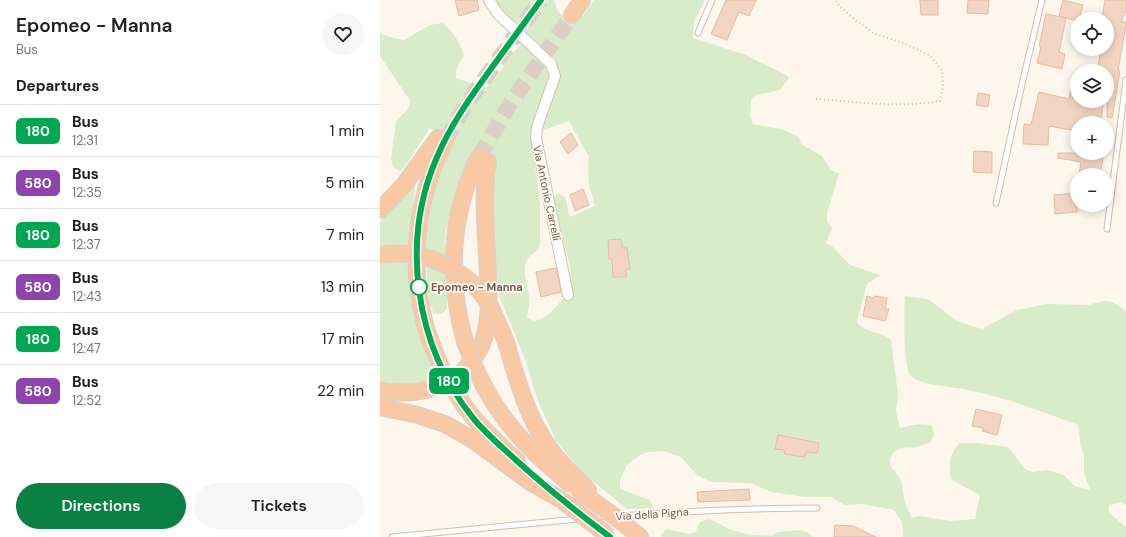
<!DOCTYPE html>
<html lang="en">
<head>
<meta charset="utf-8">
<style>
  :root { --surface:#fff; --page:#f6f6f6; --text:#202124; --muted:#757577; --line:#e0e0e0; --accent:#0b8043 }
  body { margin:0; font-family:"DM Sans",sans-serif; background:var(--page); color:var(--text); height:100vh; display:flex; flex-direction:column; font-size:15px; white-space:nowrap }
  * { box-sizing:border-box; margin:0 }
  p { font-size:13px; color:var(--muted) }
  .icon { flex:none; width:22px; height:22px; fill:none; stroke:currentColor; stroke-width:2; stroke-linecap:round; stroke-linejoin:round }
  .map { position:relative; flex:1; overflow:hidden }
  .panel { display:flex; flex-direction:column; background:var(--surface); width:380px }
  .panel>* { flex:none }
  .badge { padding:0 8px; border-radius:6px; font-size:14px; line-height:26px }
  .fabs { position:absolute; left:690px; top:12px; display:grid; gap:8px }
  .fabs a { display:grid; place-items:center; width:44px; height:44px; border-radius:50%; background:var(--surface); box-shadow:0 2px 10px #0003; font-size:20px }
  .map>.badge { position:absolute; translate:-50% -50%; box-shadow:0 0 0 2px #fff }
  h2 { padding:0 16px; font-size:15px; line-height:36px }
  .round { display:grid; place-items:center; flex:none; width:42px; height:42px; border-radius:21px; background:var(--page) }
  .head { display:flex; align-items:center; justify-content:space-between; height:68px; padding:0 16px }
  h1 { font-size:19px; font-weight:600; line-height:30px }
  .button { display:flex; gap:8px; margin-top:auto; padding:8px 16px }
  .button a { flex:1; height:46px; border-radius:24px; background:var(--accent); color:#fff; font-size:16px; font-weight:600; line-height:46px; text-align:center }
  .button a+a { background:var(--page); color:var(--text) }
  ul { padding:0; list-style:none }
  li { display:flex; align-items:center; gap:12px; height:52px; padding:0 16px; border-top:1px solid var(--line) }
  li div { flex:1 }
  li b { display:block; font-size:15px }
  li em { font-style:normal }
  li .badge { min-width:44px; font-weight:700; text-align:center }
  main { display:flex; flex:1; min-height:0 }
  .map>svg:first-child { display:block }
  .green { fill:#d8ecc9 }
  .building { fill:#f3d5c3; stroke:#e6bba3 }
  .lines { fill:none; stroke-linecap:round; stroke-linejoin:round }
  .trunk-tunnel { stroke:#dcd0c4; stroke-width:16; stroke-dasharray:16 8; stroke-linecap:butt }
  .service-casing { stroke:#d1beb0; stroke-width:7 }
  .minor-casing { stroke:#d1beb0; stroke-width:12 }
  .trunk-casing { stroke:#dad1cd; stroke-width:18 }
  .path { stroke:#d9b8a5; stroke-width:2; stroke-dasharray:1 3; stroke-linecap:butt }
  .service { stroke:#fff; stroke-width:5 }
  .minor { stroke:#fff; stroke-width:10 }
  .trunk { stroke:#f9c8a4; stroke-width:16 }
  .trunk-bridge-casing { stroke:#dad1cd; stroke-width:18; stroke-linecap:butt }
  .trunk-bridge { stroke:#f9c8a4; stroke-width:16 }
  .line-casing { stroke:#fff; stroke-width:9 }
  .line { stroke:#00a651; stroke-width:6 }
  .stop-dot { fill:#fff; stroke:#00a651; stroke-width:2 }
  .labels { text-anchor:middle; stroke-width:3.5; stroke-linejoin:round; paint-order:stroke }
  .street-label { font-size:11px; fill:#7a5c4d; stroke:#fffaf3 }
  .stop-label { font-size:11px; font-weight:bold; fill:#7a5c4d; stroke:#fffaf3; text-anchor:start }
</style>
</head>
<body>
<main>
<section class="panel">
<div class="head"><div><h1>Epomeo - Manna</h1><p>Bus</p></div><a class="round"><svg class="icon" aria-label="heart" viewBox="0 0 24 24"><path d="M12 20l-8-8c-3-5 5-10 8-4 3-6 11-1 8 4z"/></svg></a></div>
<h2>Departures</h2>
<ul>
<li><span class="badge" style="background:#00a651;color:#fff">180</span><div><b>Bus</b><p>12:31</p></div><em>1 min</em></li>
<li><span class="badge" style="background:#8e44ad;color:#fff">580</span><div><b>Bus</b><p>12:35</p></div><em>5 min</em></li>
<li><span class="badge" style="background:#00a651;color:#fff">180</span><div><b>Bus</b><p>12:37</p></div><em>7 min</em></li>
<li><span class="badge" style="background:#8e44ad;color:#fff">580</span><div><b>Bus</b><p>12:43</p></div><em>13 min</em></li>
<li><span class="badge" style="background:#00a651;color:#fff">180</span><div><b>Bus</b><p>12:47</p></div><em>17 min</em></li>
<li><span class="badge" style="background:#8e44ad;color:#fff">580</span><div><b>Bus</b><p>12:52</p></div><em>22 min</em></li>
</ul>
<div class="button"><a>Directions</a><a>Tickets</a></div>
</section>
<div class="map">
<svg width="746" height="537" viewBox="0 0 746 537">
  <rect width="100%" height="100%" fill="#fdf6ec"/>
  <path class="green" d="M116,0h57c3,3 2,5 4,9 3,8 12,9 19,10l7,-3 11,-16h111l-11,22 -1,16 50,16 43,21 3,3 -9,12 -23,5 -6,5 -1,16 3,8 31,6 15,7 2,7 21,12 10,15 7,2 -12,40v9l5,6 -6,15 7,4 17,18 30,10 -13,9 -10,38c9,12 23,8 34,18l7,55 -2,16 4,17c12,-2 20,-6 32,-2l2,9 -3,7 -14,5 -16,1 -8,5 -3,7 1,7 10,13 4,23 7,15 8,-2 31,5 24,-2 5,-24 -28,-15c-5,-14 -2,-27 8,-37h16l32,4 17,22 7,3 16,-2 16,5 10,11 16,4 -6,-17v-17l-3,-8 -3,-23c-42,-16 -84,-32 -128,-38 -11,-2 -33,-3 -40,-12 -7,-9 -6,-66 -5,-79l23,3 29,22 25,8 35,-19 31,-6 40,1 16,-4 8,1 14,9v194l-5,-3 -12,3v8l17,14v10h-223l-1,-14 -8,-13 -32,-6 -17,1 -14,-8h-27l-32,-5 -22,-9 -39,-1 -14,-7 -16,-18 -17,-6 -16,1 -8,3 -13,10 -7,15v9l30,11 4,8 -27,1 -44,-36 -27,-32 -18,-40 -14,-45 -28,-67 -5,-127 -20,-9 -16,43 -10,39 2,73 -5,6h-8l-5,-11 -4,-57 2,-25 12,-52 13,-25 -22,-16 -24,37 -6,6 -7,-4 -2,-8 5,-38 11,-11 4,-8 -31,-46v-23l9,4 15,3 26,-15 12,-2c11,7 18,20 22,32l-8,15v8l14,5 16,4c15,-11 21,-31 36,-43l20,18 8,14 -1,8 -15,35 -2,24 8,60v38l-1,8c-23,14 -12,28 -10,48 1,7 -1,14 -2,20l7,4c15,-2 29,-22 38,-35l-3,-24 -16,-63 5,-6 7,4 5,20 25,-11 -6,-21 -1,-16 1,-12 -20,-36 -28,10 19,-59 -6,-15 -49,-42z
    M36,181l-6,53 -1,47 2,19 23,77c-17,10 -35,7 -54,4v-159z
    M330,519l21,11 15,4 25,2 6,-4 24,-2 7,3 5,4h-151l-1,-2 5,-6 23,5 7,-2c2,-9 4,-12 14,-13z"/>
  <path class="building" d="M75,0h22l2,10 -20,6z
    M346,0h30l-7,16 -10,-4 -12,28 -16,-6z
    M540,0h18v15h-17z
    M588,0h21l-1,14 -21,-1z
    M683,0l20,5 -4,14h-2v2l-18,-5z
    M725,0h21v11l-5,11h5v3l-8,45 2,1 -8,47 -5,-1v-46h-10l4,-22h6v-30h-5z
    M666,14l20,4 -7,34 6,2 -3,15 -25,-6 4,-16 -2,-1z
    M692,82h5v19h27l-4,22h-23v8l-28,-5 -1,19 -25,-1 1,-20 7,1 8,-33 30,7z
    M598,93l12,2 -2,12 -12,-2z
    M191,133l7,12 -10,9 -8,-12z
    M594,151l18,1v21l-19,-1z
    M678,153h40l-1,4 6,1 -3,17h-21l2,-13 -23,-4z
    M203,189l6,16 -14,6 -5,-16z
    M697,193v19l-22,2 -1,-19z
    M241,239l1,9h5l3,21h-4v8h-13l-1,-18h-3l-1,-19z
    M176,268l5,24 -20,5 -5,-25z
    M487,296l6,2 1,-2 13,2 -2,11h4l-4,12 -22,-5z
    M596,409l26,6 -5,20 -15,-4 1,-3 -11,-2z
    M398,435l41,8 -2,10 -10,-1 -3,5 -19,-3 -1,-4 -9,-1z
    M369,489l1,11 -52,2 -1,-10z
    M455,525l18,1 23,11h-42z"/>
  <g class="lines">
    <path class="trunk-tunnel" d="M65,141l22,-38 74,-103
      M99,157l31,-53 62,-89"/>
    <defs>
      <path id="service" d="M318,33l14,-33
        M616,203l26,-119 20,-84
        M727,229l19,-149
        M240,516c66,-5 132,-8 197,-8
        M210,518l18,-2
        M12,537l186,-18"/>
      <path id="minor" d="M109,0l9,14 53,50 4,12 -18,51 -1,11 32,157"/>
      <path id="trunk" d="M192,15l10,-15
        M0,210l23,-24 35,-48
        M85,342c-17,-61 -16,-127 14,-185
        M126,342c11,37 21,76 44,107 11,15 25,28 38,41
        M63,371c-8,-18 -16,-36 -20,-55 -14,-59 -5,-121 22,-175
        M97,372c22,48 52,78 92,111
        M0,390c25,5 48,3 70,-10 4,-2 8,-4 11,-7 5,-4 19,-22 21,-29 8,-21 7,-44 6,-67 -1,-38 -7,-78 0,-115
        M76,393c16,27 38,47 61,68
        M0,407l34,7 31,10 28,16 57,42 30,17
        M242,522l18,15"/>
    </defs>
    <use href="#service" class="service-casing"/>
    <use href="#minor" class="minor-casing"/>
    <use href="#trunk" class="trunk-casing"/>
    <path class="path" d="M436,99c41,3 82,9 124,2l3,-15 -1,-16 -13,-15 -26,-12 -30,-10 -24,-18 -12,-12 -1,-3"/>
    <use href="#service" class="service"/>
    <use href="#minor" class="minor"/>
    <use href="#trunk" class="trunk"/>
    <defs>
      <path id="trunk-bridge" d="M0,255c41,-7 83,11 107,46 8,13 13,27 19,41
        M85,342l12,30
        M63,371l13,22
        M198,490l44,32
        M183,501l43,33"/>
    </defs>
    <use href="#trunk-bridge" class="trunk-bridge-casing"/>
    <use href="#trunk-bridge" class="trunk-bridge"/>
  </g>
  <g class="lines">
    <defs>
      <path id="line" d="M161,0c-16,22 -32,44 -48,66 -21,29 -42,58 -56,91 -37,85 -22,189 36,261 13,16 29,29 44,43 30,27 61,52 93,76"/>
    </defs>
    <use href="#line" class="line-casing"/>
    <use href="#line" class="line"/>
  </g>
  <circle class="stop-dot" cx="39" cy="287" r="8"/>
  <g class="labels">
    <g class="street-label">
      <text transform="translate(167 193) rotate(78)" y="4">Via Antonio Carrelli</text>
      <text transform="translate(272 514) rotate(-4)" y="4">Via della Pigna</text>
    </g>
    <g class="stop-label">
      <text x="51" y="291">Epomeo - Manna</text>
    </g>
  </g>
</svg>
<div class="fabs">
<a><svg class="icon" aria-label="locate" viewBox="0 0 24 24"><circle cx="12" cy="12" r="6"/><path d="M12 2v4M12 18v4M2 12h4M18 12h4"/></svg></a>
<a><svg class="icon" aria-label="layers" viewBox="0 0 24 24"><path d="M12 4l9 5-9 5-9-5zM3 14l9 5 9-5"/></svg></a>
<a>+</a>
<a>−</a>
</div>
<b class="badge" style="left:69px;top:381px;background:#00a651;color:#fff">180</b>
</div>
</main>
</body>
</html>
